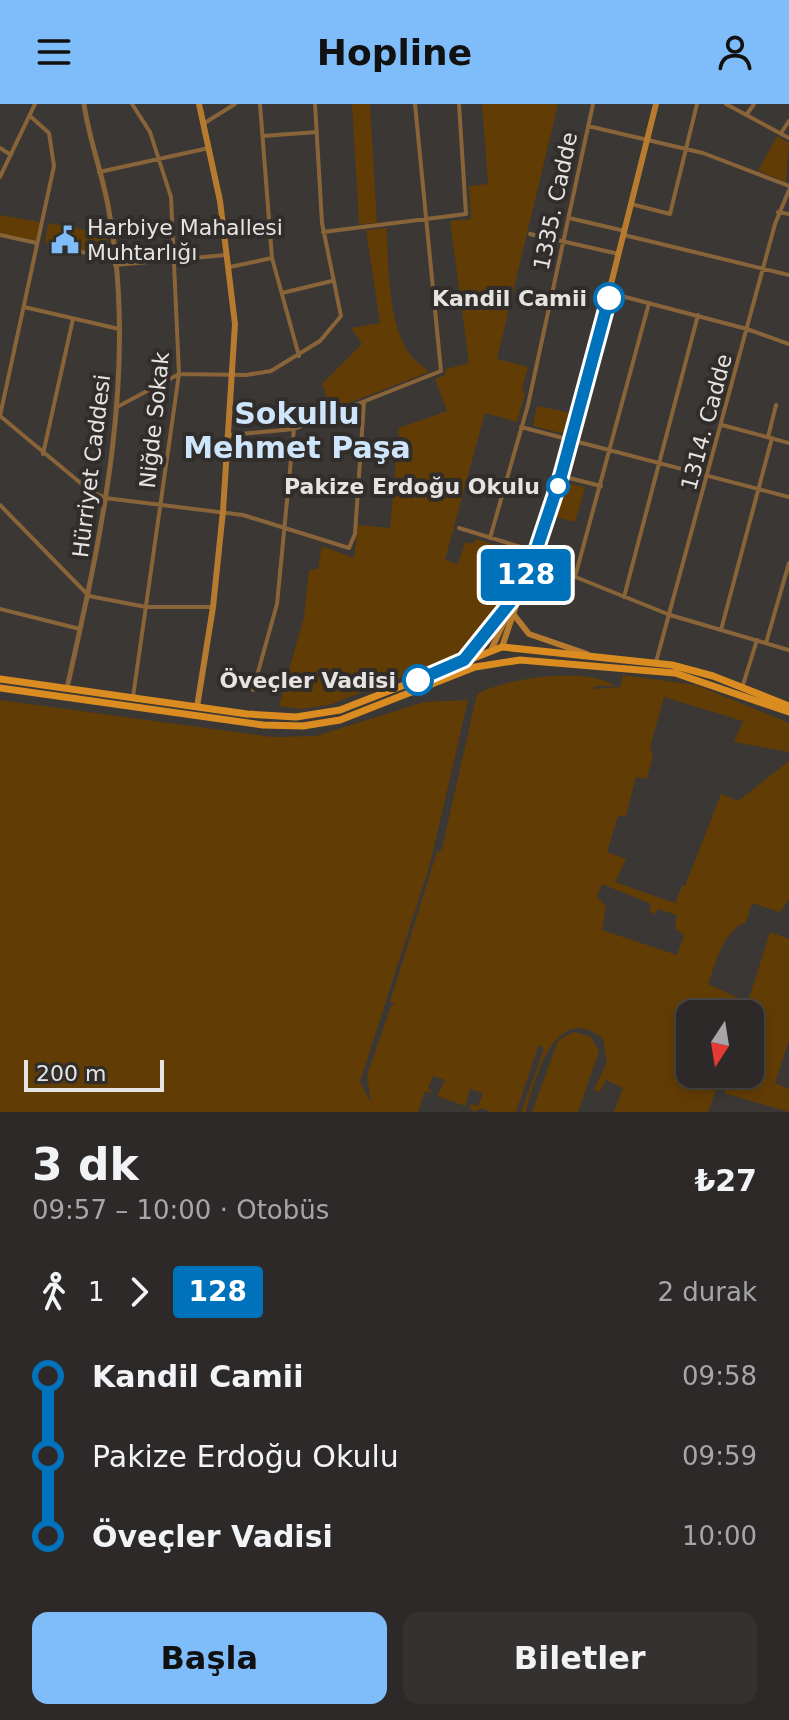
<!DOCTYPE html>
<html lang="tr">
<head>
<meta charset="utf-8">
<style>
  :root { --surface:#2c2928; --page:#343130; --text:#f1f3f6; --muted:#a6a6a8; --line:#484545; --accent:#7ebdf9 }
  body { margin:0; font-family:"DejaVu Sans",sans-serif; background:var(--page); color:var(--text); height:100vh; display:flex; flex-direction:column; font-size:30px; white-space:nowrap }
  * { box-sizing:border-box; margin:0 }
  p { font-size:26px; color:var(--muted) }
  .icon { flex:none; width:44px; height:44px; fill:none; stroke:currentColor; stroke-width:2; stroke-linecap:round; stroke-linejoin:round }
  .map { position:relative; height:1008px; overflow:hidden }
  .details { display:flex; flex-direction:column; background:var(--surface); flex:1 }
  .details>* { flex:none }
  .badge { padding:0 16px; border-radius:6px; font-size:28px; line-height:52px }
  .needle { width:52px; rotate:192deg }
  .tools { position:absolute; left:676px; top:896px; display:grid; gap:16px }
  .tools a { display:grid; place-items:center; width:88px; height:88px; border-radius:16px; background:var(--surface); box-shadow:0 4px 12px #0003,0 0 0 2px var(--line); font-size:40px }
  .scale { position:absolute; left:24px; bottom:20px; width:140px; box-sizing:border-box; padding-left:8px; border:4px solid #e5e4e2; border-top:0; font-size:22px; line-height:28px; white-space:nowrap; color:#e5e4e2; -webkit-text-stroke:6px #302d2b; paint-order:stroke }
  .map>.badge { position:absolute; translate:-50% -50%; box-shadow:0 0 0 4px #fff }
  .legs { display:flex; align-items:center; gap:12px; height:88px; padding:0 32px; font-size:26px }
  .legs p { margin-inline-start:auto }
  .headline { display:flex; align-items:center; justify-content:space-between; height:136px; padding:0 32px }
  h1 { font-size:44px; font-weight:700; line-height:60px }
  .cta { display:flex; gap:16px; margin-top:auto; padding:16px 32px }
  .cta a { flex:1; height:92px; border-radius:16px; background:var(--accent); color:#111; font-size:32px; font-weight:700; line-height:92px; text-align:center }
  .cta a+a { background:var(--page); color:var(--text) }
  ul { padding:0 32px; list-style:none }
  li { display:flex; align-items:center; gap:28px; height:80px; font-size:30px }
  li i { display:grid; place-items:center; width:12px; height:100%; margin:0 10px; background:currentColor }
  li i::after { content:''; width:20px; height:20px; margin:-10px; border:6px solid; border-radius:50%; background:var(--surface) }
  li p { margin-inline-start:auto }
  li:first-child i { background:linear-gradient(#0000 50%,currentColor 0) }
  li:last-child i { background:linear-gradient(currentColor 50%,#0000 0) }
  header { display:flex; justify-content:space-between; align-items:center; height:104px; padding:0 32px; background:var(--accent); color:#111; font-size:36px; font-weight:700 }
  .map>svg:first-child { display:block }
  .green { fill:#623c05; fill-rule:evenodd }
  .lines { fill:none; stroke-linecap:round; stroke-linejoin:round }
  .minor { stroke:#8a6439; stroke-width:4 }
  .tertiary { stroke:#8a6439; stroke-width:5 }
  .secondary { stroke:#b77b30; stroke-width:6 }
  .primary { stroke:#da8c20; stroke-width:7 }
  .line-1-casing { stroke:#fff; stroke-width:18 }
  .line-1 { stroke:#0072bc; stroke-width:12 }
  .stop-1-dot { fill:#fff; stroke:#0072bc; stroke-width:4 }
  .labels { text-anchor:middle; stroke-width:8; stroke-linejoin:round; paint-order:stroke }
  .street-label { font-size:22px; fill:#e5e4e2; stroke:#302d2b }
  .poi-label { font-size:22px; fill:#e5e4e2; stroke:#302d2b; text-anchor:start }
  .stop-label { font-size:22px; font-weight:bold; fill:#e5e4e2; stroke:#302d2b; text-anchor:end }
  .district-label { font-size:30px; font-weight:bold; fill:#cee5fc; stroke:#302d2b }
</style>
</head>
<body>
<header><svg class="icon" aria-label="menu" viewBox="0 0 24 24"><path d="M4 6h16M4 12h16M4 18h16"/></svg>Hopline<svg class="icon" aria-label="person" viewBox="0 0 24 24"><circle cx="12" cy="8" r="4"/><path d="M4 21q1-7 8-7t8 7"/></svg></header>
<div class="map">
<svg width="789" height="1008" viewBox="0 0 789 1008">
  <rect width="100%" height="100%" fill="#3a3735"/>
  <path class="green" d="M352,0h18l7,119 -18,1z
    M482,0h76l-61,255 31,8 -6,22 3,5 -8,28 -32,-9 -40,147 13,4 7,-22 6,2 6,-5 51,17 -65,98 -134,51 -28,4 -22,-3 25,-89 5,-47 9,-1 4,-23 32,12 4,-33 32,3 9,-100 48,-17 -12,-32 10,-4 1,-6 23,-6 -19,-142 21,-2 -2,-33 19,-2z
    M777,32l12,7 -3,39 -28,-11z
    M0,111l40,7 -4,18 -36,-6z
    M48,119l59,11 2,21 -64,-12z
    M387,124c1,36 1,90 20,122 5,9 15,16 22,22l-106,41 -6,-7 10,-8 -5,-14 40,-40 -11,-16 29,-5 -14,-93z
    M537,302l35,7 -7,21 -32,-8z
    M567,379l18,4 -10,35 -19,-5z
    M623,571l73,10 93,38v29l-55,-10 9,-21 -79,-24 -14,50 3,8 -6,24 -11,-2 -10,39h-8l-11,36 19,7 -11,23 60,21 7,-17h3l36,-92 17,7 51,-40v138l-9,13 -28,-9 -6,19c-23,9 -30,40 -38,62l37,17 -3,13h-52v60h32l-14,38h-94l9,-24 -17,-8 -7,12 -5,-2 13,-28 -4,-23c-46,-40 -69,39 -77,73h-5l23,-63 -5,-5 -23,68h-25l-10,-4 -6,4 -6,-4 2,-4 7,2 5,-13 -13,-4 -5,17 -28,-10 8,-16 -12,-4 -5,12 5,5 -8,-2 -7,21h-418v-412l272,37 44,-1 108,-34 44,-2 -38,164 -70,218 11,21 -4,-28 24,-69 4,-2 -5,-2 47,-150 5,-3 35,-155c30,-16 109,-28 138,-8h-20l-2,3 27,-2zM602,780l49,20 -2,7 6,3 3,-5 19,6 -2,13 9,7 -7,20 -75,-25 4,-24 -9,-9z
    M770,828l19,7v101l-14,43 14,6v23l-63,-18 -4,-10 3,-10h25v-60h-6z
    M573,928l17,4 9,15 -21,61h-46l26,-71z"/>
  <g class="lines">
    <path class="minor" d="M132,0l18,28 21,65 8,177 -46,323
      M260,0l12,154 27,98
      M726,0l63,34
      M747,10l7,-10
      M203,20l32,-20
      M588,22l115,27 86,33
      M781,29l8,-12
      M263,32l54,-4
      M0,44l11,7
      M99,68l110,-24
      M0,73l35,-73
      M631,100l39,10 27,-110
      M778,108l11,2
      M569,114l56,13
      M323,128l143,-18 -7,-110
      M530,130l89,20
      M0,131l37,8
      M624,131l165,40
      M61,144l52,10
      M115,161l111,-10
      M230,163l42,-9
      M282,189l50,-12
      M610,189l137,36 42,15
      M24,203l95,22
      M117,303l62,-33 67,1 25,-4 49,-30 21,-25 -19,-93 -7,-119
      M0,312l89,74 16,8 138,17 106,33 6,-14 9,-132
      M0,312l54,-250 -5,-33 -19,-17
      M722,321l67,18
      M521,323l268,70
      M228,331l66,-6 147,-58 -26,-267
      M768,333l8,-32
      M43,350l30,-135
      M561,372l40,10
      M0,401l89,91 57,11h67
      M459,424l75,23
      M490,434l38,-133 65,-301
      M533,456l137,55 119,35
      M575,473l74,-274
      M624,493l74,-282
      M0,505l80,20
      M721,526l51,-192
      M766,539l23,-80
      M656,558l119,-438 14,-34
      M742,584l15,-48
      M253,586l24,-86 17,-175"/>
    <path class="tertiary" d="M67,584c35,-155 71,-317 42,-477 -6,-36 -20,-71 -25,-107"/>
    <path class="secondary" d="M514,511l15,19 58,20
      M502,543l70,-207 84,-336
      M492,544l27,-59
      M464,556l50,-64
      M197,603l16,-100 10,-96 12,-187 -15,-123 -21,-97"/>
    <path class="primary" d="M0,575l247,35 49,3 44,-7 162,-63 170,18 41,11 76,30
      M0,584l263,37 40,1 37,-6 135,-53 45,-7 155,13 114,39"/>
  </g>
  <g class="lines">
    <defs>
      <path id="line-1" d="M418,576l46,-20 53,-66 16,-34 28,-84 48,-178"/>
    </defs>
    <use href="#line-1" class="line-1-casing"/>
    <use href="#line-1" class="line-1"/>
  </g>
  <defs>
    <symbol id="civic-bare" viewBox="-9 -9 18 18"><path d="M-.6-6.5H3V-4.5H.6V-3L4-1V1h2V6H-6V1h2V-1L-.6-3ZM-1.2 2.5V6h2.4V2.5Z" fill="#7ebdf9" stroke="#302d2b" stroke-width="2.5" paint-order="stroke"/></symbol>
  </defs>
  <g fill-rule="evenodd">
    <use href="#civic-bare" x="45" y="116" width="40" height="40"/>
  </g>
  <g class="stop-1-dot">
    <circle cx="609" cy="194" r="14"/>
    <circle cx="558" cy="382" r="10"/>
    <circle cx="418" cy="576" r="14"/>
  </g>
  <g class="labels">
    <g class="street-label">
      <text transform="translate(555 97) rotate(-78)" y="8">1335. Cadde</text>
      <text transform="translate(154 316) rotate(-84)" y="8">Niğde Sokak</text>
      <text transform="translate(706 318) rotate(-75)" y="8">1314. Cadde</text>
      <text transform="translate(91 362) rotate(-83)" y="8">Hürriyet Caddesi</text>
    </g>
    <g class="poi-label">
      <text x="87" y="131">Harbiye Mahallesi<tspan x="87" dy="25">Muhtarlığı</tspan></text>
    </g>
    <g class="stop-label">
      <text x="587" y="202">Kandil Camii</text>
      <text x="540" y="390">Pakize Erdoğu Okulu</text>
      <text x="396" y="584">Öveçler Vadisi</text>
    </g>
    <g class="district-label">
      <text x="297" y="320">Sokullu<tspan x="297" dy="34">Mehmet Paşa</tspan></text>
    </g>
  </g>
</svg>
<div class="tools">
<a><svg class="needle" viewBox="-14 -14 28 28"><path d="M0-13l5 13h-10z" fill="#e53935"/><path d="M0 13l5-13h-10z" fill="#a6a6a8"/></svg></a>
</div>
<div class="scale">200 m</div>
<b class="badge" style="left:526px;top:471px;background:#0072bc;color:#fff">128</b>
</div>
<section class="details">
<div class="headline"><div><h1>3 dk</h1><p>09:57 – 10:00 · Otobüs</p></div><b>₺27</b></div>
<div class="legs"><svg class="icon" aria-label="walk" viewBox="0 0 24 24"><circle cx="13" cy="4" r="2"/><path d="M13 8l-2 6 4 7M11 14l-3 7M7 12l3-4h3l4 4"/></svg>1<svg class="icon" aria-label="forward" viewBox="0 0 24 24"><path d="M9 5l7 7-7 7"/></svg><b class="badge" style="background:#0072bc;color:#fff">128</b><p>2 durak</p></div>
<ul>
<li><i style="color:#0072bc"></i><b>Kandil Camii</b><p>09:58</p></li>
<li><i style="color:#0072bc"></i><span>Pakize Erdoğu Okulu</span><p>09:59</p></li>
<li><i style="color:#0072bc"></i><b>Öveçler Vadisi</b><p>10:00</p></li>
</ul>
<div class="cta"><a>Başla</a><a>Biletler</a></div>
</section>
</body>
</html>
